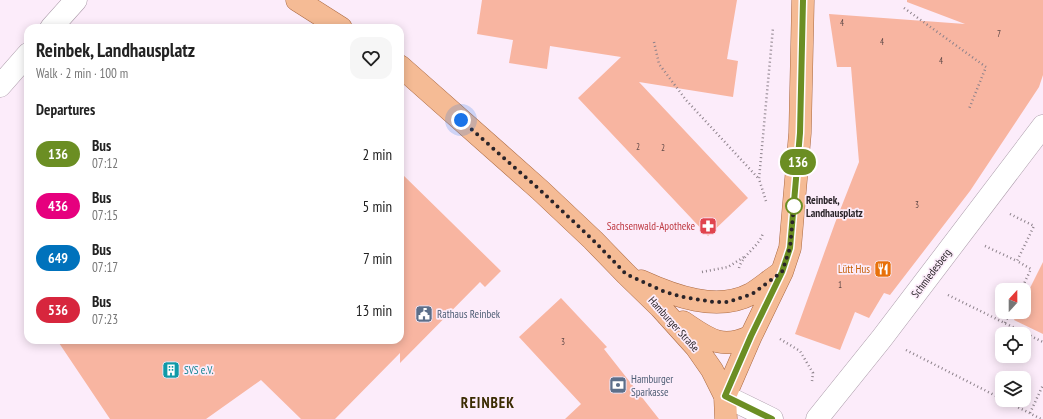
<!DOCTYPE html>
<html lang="en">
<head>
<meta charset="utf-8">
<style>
  :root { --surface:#fff; --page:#f6f6f6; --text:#222; --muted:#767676 }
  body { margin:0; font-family:"PT Sans Narrow",sans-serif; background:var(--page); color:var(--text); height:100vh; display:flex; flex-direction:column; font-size:15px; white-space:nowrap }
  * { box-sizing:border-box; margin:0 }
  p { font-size:13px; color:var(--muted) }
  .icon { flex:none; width:22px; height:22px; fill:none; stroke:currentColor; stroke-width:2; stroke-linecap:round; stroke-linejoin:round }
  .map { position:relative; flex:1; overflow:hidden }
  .sheet { position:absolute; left:24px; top:24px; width:380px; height:320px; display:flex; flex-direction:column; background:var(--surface); border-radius:12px; box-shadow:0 2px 10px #0003 }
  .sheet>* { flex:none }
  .badge { padding:0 8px; border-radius:13px; font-size:14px; line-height:26px }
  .needle { width:26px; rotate:21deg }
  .controls { position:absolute; left:995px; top:283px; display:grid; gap:8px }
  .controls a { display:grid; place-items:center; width:36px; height:36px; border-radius:8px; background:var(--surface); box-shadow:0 2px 10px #0003; font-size:20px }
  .you { position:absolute; width:20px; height:20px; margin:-10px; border:3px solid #fff; border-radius:50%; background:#1a73e8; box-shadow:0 0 0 6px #1a73e833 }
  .map>.badge { position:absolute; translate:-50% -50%; box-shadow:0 0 0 2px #fff }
  h2 { padding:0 12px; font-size:15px; line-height:36px }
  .round { display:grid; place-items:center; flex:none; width:42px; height:42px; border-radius:12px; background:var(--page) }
  .head { display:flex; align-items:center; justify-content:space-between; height:68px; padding:0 12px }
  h1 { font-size:19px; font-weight:700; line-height:30px }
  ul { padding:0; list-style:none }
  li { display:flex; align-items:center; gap:12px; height:52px; padding:0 12px }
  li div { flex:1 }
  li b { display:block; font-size:15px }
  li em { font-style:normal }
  li .badge { min-width:44px; font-weight:700; text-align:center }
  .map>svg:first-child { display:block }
  .building { fill:#f8b5a1 }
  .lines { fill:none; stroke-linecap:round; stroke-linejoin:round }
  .minor-casing { stroke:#aa9aa8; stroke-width:23 }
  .major-casing { stroke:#aa6942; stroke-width:23 }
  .path { stroke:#8d828b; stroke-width:2.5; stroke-dasharray:1 3; stroke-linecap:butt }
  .minor { stroke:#fff; stroke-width:22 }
  .major { stroke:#f5bb95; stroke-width:22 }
  .line-casing { stroke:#fff; stroke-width:9 }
  .line { stroke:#6b8e23; stroke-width:6 }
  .walk { stroke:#2a2429; stroke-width:4; stroke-dasharray:0 7.2 }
  .stop-dot { fill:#fff; stroke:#6b8e23; stroke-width:2 }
  .labels { text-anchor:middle; stroke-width:3.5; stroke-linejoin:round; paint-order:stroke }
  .number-label { font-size:9px; fill:#5e4847 }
  .stop-label { font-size:11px; font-weight:bold; fill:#2a2429; stroke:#fcecfa; text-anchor:start }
  .health-label { font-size:11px; fill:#be3a42; stroke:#fcecfa; text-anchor:end }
  .food-label { font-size:11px; fill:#c56008; stroke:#fcecfa; text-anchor:end }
  .street-label { font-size:11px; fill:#2a2429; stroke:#fcecfa }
  .service-label { font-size:11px; fill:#4e5e75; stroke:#fcecfa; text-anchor:start }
  .culture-label { font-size:11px; fill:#0d838f; stroke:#fcecfa; text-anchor:start }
  .district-label { font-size:15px; font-weight:bold; letter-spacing:1px; fill:#3a2b01; stroke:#fcecfa }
</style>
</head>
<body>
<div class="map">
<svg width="1043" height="419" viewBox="0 0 1043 419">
  <rect width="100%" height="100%" fill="#fcecfa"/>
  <path class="building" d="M482,0h255l-10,59 11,2 -5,36 -94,-15 109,116 -40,38 -130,-138 43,-41 -71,-11 -3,23 -38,-6 4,-23 -36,-6z
    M907,0h136v75l-4,12 -69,104 -80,104 -6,-2 -15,25 -14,-6 -15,38 -45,-16 40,-111 24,-61 -8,-95h-14l-8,-53 136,10 -58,-22z
    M400,172l101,99 -16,16 -5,-5 -80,81v-10l-65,66h-34l-40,-39 -55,39h-96l-53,-79h343z
    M1043,262v72l-29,-14 4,-8h6v-12z
    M561,298l46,49 -3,2 55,70h-94l16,-15 -62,-67z"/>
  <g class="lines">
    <defs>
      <path id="minor" d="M51,28l25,-28
        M0,86l28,-32
        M725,396l47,23
        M817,419l65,-81 161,-212"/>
      <path id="major" d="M297,0l44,28
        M400,66l140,124 53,50 33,34 34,33 36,40 16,23 13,26
        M641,281c33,15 76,31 110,13 10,-6 19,-14 28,-20
        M683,322c24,16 38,29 68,14
        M726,419l-1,-23 26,-60 31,-64 8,-24 10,-115 3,-133"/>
    </defs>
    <use href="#minor" class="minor-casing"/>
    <use href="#major" class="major-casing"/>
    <path class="path" d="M904,8l82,59 -17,42
      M654,42l5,22 27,36 73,79
      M766,201l-7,-22 14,-151
      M1010,214l24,12 -17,35 14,8 -10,21
      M985,246l32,15
      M739,268c4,-14 20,-21 24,-35
      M702,272l26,-5 16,-10
      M948,295l95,47
      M1005,323l5,-11
      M780,339l20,12 13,22 -1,8
      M906,350l96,49
      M1004,400l37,19
      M1030,413l13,-28"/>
    <use href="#minor" class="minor"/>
    <use href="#major" class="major"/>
  </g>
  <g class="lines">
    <defs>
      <path id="line" d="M772,419l-47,-23 26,-60 31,-64 8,-24 10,-115 3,-133"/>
    </defs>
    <use href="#line" class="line-casing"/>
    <use href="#line" class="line"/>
    <path class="walk" d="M461,120l79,70 53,50 33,34 39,18 18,5 31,5h14l24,-8 30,-22 8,-24 4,-44v2"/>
  </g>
  <defs>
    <symbol id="pharmacy-square" viewBox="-11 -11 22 22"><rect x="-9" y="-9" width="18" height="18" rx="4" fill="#e0444e" stroke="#fcecfa"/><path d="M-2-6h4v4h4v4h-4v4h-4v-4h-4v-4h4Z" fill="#fff"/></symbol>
    <symbol id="restaurant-square" viewBox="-11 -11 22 22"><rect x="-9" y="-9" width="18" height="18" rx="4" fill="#e8710a" stroke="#fcecfa"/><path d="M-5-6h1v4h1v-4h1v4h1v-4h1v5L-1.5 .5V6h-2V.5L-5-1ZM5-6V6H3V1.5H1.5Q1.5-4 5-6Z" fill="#fff"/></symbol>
    <symbol id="civic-square" viewBox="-11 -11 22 22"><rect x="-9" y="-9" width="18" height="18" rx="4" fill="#5c6f8a" stroke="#fcecfa"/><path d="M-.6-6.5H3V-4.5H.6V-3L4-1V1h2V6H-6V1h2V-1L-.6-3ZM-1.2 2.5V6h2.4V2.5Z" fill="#fff"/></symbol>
    <symbol id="building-square" viewBox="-11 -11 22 22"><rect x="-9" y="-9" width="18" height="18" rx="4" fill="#0f9aa8" stroke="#fcecfa"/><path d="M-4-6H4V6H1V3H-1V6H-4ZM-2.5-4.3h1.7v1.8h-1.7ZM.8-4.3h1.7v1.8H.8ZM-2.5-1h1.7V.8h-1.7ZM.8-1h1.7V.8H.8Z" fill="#fff"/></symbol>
    <symbol id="bank-square" viewBox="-11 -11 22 22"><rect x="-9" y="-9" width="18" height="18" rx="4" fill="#5c6f8a" stroke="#fcecfa"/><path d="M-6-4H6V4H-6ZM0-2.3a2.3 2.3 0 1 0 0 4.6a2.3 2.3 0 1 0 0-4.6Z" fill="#fff"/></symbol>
  </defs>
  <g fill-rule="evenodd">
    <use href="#pharmacy-square" x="698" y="216" width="20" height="20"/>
    <use href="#restaurant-square" x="873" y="259" width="20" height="20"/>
    <use href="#civic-square" x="414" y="304" width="20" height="20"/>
    <use href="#building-square" x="161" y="360" width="20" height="20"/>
    <use href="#bank-square" x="608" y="375" width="20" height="20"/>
  </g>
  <circle class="stop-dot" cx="794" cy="206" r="8"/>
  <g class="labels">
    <g class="number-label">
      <text x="842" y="26">4</text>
      <text x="999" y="37">7</text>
      <text x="882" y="45">4</text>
      <text x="941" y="64">4</text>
      <text x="638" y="150">2</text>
      <text x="663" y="151">2</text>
      <text x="917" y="208">3</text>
      <text x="840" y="288">1</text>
      <text x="563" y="345">3</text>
    </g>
    <g class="stop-label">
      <text x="806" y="204">Reinbek,<tspan x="806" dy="13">Landhausplatz</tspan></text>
    </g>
    <g class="health-label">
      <text x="695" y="230">Sachsenwald-Apotheke</text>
    </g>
    <g class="food-label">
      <text x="870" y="273">Lütt Hus</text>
    </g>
    <g class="street-label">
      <text transform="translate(931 273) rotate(-53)" y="4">Schmiedesberg</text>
      <text transform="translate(674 324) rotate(48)" y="4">Hamburger Straße</text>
    </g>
    <g class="service-label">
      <text x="437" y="318">Rathaus Reinbek</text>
      <text x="631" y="383">Hamburger<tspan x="631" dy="13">Sparkasse</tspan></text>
    </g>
    <g class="culture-label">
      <text x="184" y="374">SVS e.V.</text>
    </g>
    <g class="district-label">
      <text x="488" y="408">REINBEK</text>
    </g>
  </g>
</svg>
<div class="controls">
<a><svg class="needle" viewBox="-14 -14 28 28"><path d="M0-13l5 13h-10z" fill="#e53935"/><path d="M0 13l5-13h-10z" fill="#767676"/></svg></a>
<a><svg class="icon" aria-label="locate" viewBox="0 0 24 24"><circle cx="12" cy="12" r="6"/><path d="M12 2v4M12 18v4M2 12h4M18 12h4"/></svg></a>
<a><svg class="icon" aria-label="layers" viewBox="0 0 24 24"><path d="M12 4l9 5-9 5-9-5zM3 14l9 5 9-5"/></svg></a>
</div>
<div class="you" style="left:461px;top:120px"></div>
<b class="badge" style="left:798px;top:162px;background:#6b8e23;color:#fff">136</b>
<section class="sheet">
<div class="head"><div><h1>Reinbek, Landhausplatz</h1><p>Walk · 2 min · 100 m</p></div><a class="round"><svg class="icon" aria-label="heart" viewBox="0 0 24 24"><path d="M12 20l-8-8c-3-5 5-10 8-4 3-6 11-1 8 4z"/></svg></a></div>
<h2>Departures</h2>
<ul>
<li><span class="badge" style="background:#6b8e23;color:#fff">136</span><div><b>Bus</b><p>07:12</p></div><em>2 min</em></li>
<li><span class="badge" style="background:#e6007e;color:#fff">436</span><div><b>Bus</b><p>07:15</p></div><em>5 min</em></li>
<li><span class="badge" style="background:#0072bc;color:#fff">649</span><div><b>Bus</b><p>07:17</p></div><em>7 min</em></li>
<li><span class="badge" style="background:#d7263d;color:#fff">536</span><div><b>Bus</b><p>07:23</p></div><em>13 min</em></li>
</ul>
</section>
</div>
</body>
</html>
